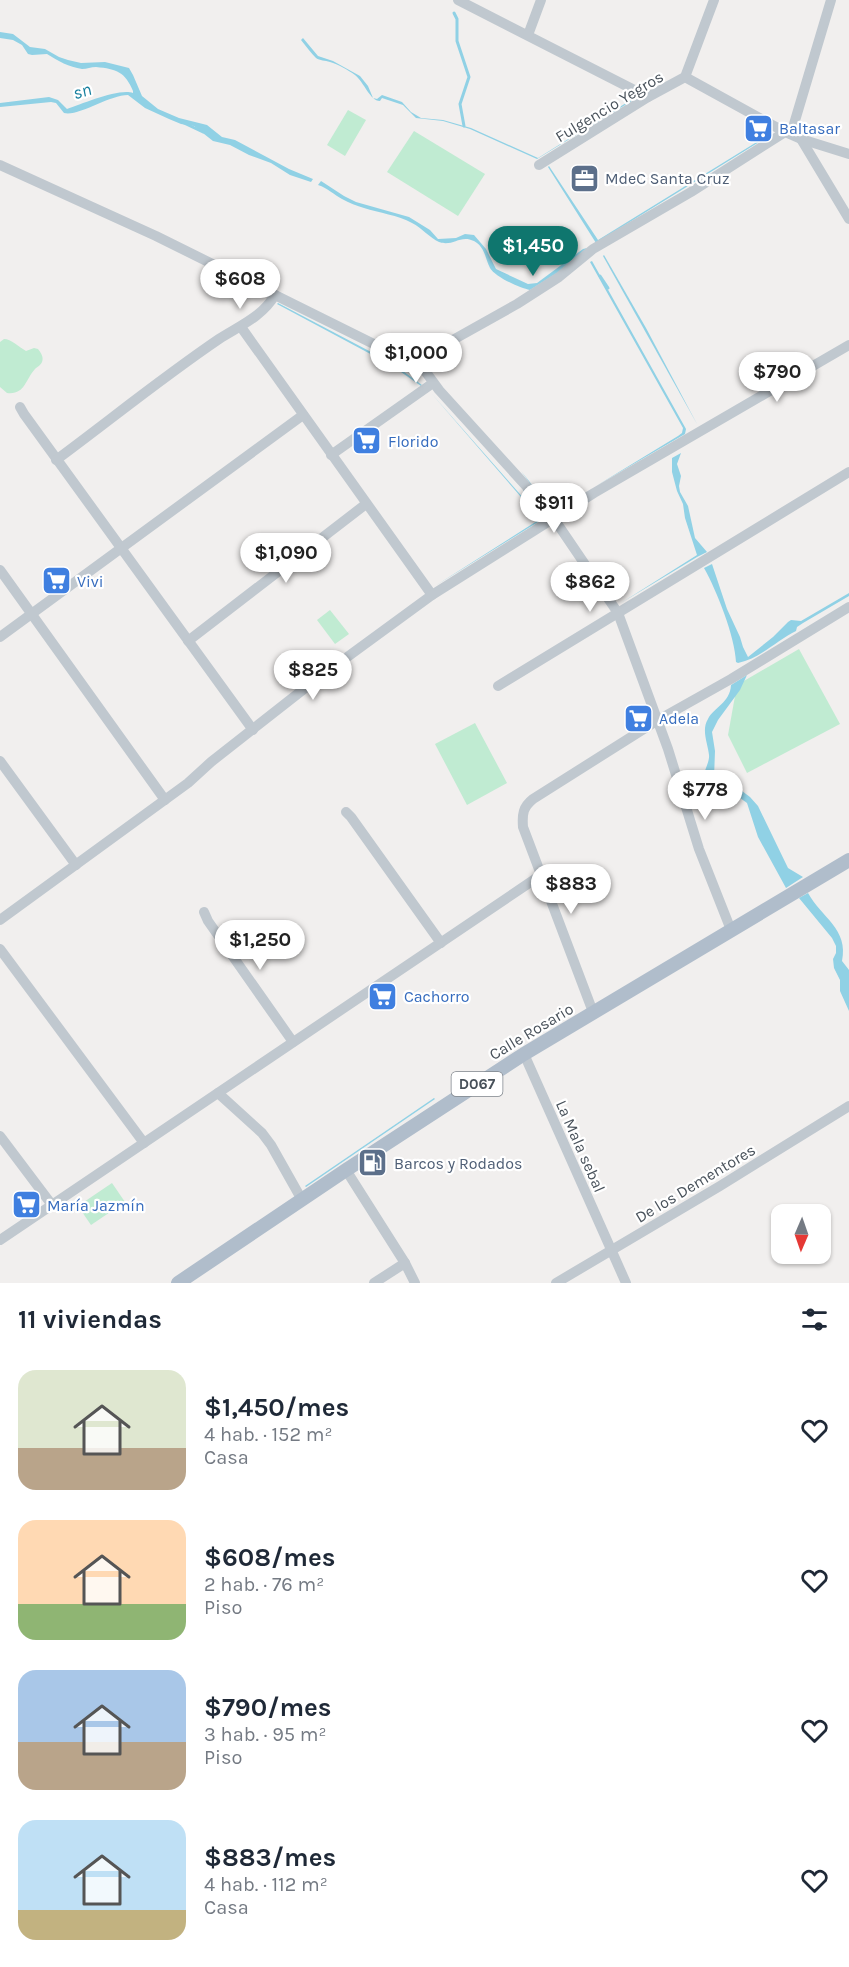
<!DOCTYPE html>
<html lang="es">
<head>
<meta charset="utf-8">
<style>
	:root { --surface:#fff; --page:#f6f6f7; --text:#1f2937; --muted:#747a83; --accent:#0f766e }
	body { margin:0; font-family:Karla,sans-serif; background:var(--page); color:var(--text); height:100vh; display:flex; flex-direction:column; font-size:22px; white-space:nowrap }
	* { box-sizing:border-box; margin:0 }
	p { font-size:20px; color:var(--muted) }
	.icon { flex:none; width:33px; height:33px; fill:none; stroke:currentColor; stroke-width:2; stroke-linecap:round; stroke-linejoin:round }
	.map { position:relative; height:1283px; overflow:hidden }
	.sheet { display:flex; flex-direction:column; background:var(--surface); flex:1 }
	.sheet>* { flex:none }
	.needle { width:39px; rotate:182deg }
	.buttons { position:absolute; left:771px; top:1204px; display:grid; gap:12px }
	.buttons a { display:grid; place-items:center; width:60px; height:60px; border-radius:12px; background:var(--surface); box-shadow:0 2px 4px #0004; font-size:30px }
	.price { position:absolute; translate:-50% -51px; padding:0 14px; border-radius:21px; background:#fff; color:#222; font-size:20px; line-height:39px; filter:drop-shadow(0 2px 3px #0008) }
	.price::after { content:''; position:absolute; left:50%; top:36px; width:18px; height:14px; margin-left:-9px; background:inherit; clip-path:polygon(0 0,100% 0,50% 100%) }
	.price.current { background:var(--accent); color:#fff }
	ul { padding:0; list-style:none }
	li { display:flex; align-items:center; gap:18px; height:150px; padding:0 18px }
	li span { display:grid; place-items:center; flex:none; width:168px; height:120px; border-radius:18px; color:#555 }
	li>.icon { margin-inline-start:auto }
	span .icon { width:72px; height:72px; fill:#fffc; stroke-width:1 }
	li b { font-size:26px }
	h2 { display:flex; justify-content:space-between; align-items:center; height:72px; padding:0 18px; font-size:26px }
	.map>svg:first-child { display:block }
	.green { fill:#c0ebd2 }
	.water { fill:#90d1e5 }
	.lines { fill:none; stroke-linecap:round; stroke-linejoin:round }
	.stream { stroke:#90d1e5; stroke-width:3 }
	.minor { stroke:#c0c8cf; stroke-width:10 }
	.major { stroke:#b0bdcb; stroke-width:14 }
	.labels { text-anchor:middle; stroke-width:4.5; stroke-linejoin:round; paint-order:stroke }
	.shield { fill:#fff; stroke:#7f858c; stroke-width:1.5 }
	.shield-label { font-size:15px; font-weight:bold; fill:#48515a }
	.street-label { font-size:16px; fill:#48515a; stroke:#fff }
	.shop-label { font-size:16px; fill:#366cbe; stroke:#fff; text-anchor:start }
	.service-label { font-size:16px; fill:#4e5e75; stroke:#fff; text-anchor:start }
	.water-label { font-size:18px; font-style:italic; fill:#177f9e; stroke:#fff }
</style>
</head>
<body>
<div class="map">
<svg width="849" height="1283" viewBox="0 0 849 1283">
	<rect width="100%" height="100%" fill="#f1efee"/>
	<!-- green -->
	<g class="green">
		<path d="M348,110L366,120L345,156L327,145Z"/>
		<path d="M414,131L485,174L458,216L387,172Z"/>
		<path d="M4,339C11,339 19,347 26,351L34,348L38,349C41,353 44,357 42,362C41,365 37,367 35,369C25,380 25,395 7,393L0,387V342Z"/>
		<path d="M330,610L349,634L335,644L317,620Z"/>
		<path d="M799,649L840,724L747,773L728,735L737,685Z"/>
		<path d="M475,723L507,783L467,805L435,744Z"/>
		<path d="M112,1183L125,1202L91,1225L78,1206Z"/>
	</g>
	<!-- water -->
	<g class="water">
		<path d="M0,32L13,34L30,47L45,49L59,57L68,60L81,63L105,62L129,68L133,75L142,96L158,109L179,118L207,125L222,137L235,140L289,169L313,179L311,182L290,175L271,163L249,155L230,145L213,141L194,126L181,124L169,119L145,108L128,95C109,95 78,117 64,113L56,103L51,102L0,107V103L49,97L58,100L67,109C82,104 119,88 133,93V91C125,72 117,69 96,67C91,67 87,69 82,69C69,67 58,61 47,54L32,55L28,54L22,45L13,40L0,38Z"/>
		<path d="M303,38L318,56L333,61L360,76L368,86L373,98L377,99L382,95L402,102L411,112L421,118L443,120L471,128L538,158L634,98L635,99L537,159L470,129L443,121L416,118L403,105L382,98L380,101C370,101 364,82 355,75C348,70 338,64 330,62C325,60 320,61 316,58C311,53 306,46 301,40Z"/>
		<path d="M768,135L769,136L596,243L548,167L549,166L598,240Z"/>
		<path d="M321,181L344,196L356,202L409,217L430,230L438,239L456,238L465,234L474,235L486,249L496,269L528,284L537,283L583,249L587,248L557,273L530,290C520,288 495,277 490,268C485,258 485,247 474,241C460,234 453,247 439,242C430,238 422,228 412,223C398,215 379,213 364,208C357,206 349,203 342,199C334,195 328,188 318,185Z"/>
		<path d="M604,255L646,328L697,424L603,256Z"/>
		<path d="M592,261L686,429L685,434L596,486L678,436L682,433L683,428L590,262Z"/>
		<path d="M278,303L392,363L422,385L421,386L391,365L277,304Z"/>
		<path d="M431,393L541,518L548,514L531,496L523,491L529,482L521,471L553,511L588,491L435,586L540,519Z"/>
		<path d="M681,453L677,464L681,476L679,486L680,492L688,506L695,538L707,552L697,557L621,603L697,555L685,518L683,504L677,491L672,472V458Z"/>
		<path d="M712,564L727,609L740,637L743,647L748,657L773,637L788,622L791,620L801,621L849,593V596L803,623L797,627L796,631C777,640 761,658 738,663L736,662C735,637 717,591 704,568Z"/>
		<path d="M747,675L740,690L718,720L712,732L715,751L714,778L721,784L742,791L750,797L758,806L788,868L803,877L786,888L758,837L747,803L736,795L726,792H715C712,790 707,786 705,783C700,775 710,764 709,755C708,744 701,730 708,719C714,707 730,703 731,685Z"/>
		<path d="M808,893C821,917 849,929 842,961L849,970V1011L840,991V980L834,968L833,959L836,953V946L832,938L799,898Z"/>
		<path d="M434,1098L435,1099L306,1187L305,1186Z"/>
	</g>
	<g class="lines">
		<!-- stream -->
		<g class="stream">
			<path d="M454,13L457,19V41L469,77L460,104L464,126"/>
			<path d="M184,123L203,132"/>
			<path d="M600,276L608,288"/>
		</g>
		<!-- minor -->
		<g class="minor">
			<path d="M458,0L648,97"/>
			<path d="M528,35L541,0"/>
			<path d="M685,77L785,132L801,139L849,154"/>
			<path d="M791,134L831,0"/>
			<path d="M801,139L849,219"/>
			<path d="M0,165L156,236L404,359L417,360L517,304L559,277L593,249L691,192L785,132"/>
			<path d="M539,165L648,97L685,77L714,0"/>
			<path d="M241,327L432,595"/>
			<path d="M417,360L439,390L548,510L618,613L668,749L699,849L731,930"/>
			<path d="M20,407L24,414L253,730"/>
			<path d="M331,455L433,383"/>
			<path d="M56,460C110,420 163,377 219,339C239,326 262,317 275,295"/>
			<path d="M0,570L165,800"/>
			<path d="M0,637L303,415"/>
			<path d="M188,641L366,504"/>
			<path d="M498,686L849,472"/>
			<path d="M0,761L76,865"/>
			<path d="M346,812L351,817L441,943"/>
			<path d="M204,912L208,921L293,1042"/>
			<path d="M0,920L188,783L211,762L309,685L432,595L594,493L849,345"/>
			<path d="M0,949L144,1143"/>
			<path d="M593,1012L523,827C522,814 523,807 533,799L658,720L731,679L849,607"/>
			<path d="M524,1054L626,1283"/>
			<path d="M218,1093L262,1133L271,1145L302,1200"/>
			<path d="M0,1136L52,1205"/>
			<path d="M346,1170L405,1263L415,1283"/>
			<path d="M0,1240L541,875"/>
			<path d="M374,1283L405,1263"/>
			<path d="M556,1283L720,1186L849,1106"/>
		</g>
		<!-- major -->
		<path class="major" d="M178,1283L346,1170L524,1054L849,860"/>
	</g>
	<!-- icons -->
	<defs>
		<symbol id="supermarket-square" viewBox="-11 -11 22 22"><rect x="-9" y="-9" width="18" height="18" rx="4" fill="#3f7fe0" stroke="#fff"/><path d="M-6-5.5h2.5l.6 2H6L4.5 2H-2.5L-4.4-4H-6ZM-1.5 3.2a1.3 1.3 0 1 0 .1 0ZM3 3.2a1.3 1.3 0 1 0 .1 0Z" fill="#fff"/></symbol>
		<symbol id="office-square" viewBox="-11 -11 22 22"><rect x="-9" y="-9" width="18" height="18" rx="4" fill="#5c6f8a" stroke="#fff"/><path d="M-6-3h4V-5.5h4V-3h4V5H-6ZM-1-4.5V-3h2v-1.5ZM-6 0V1H6V0Z" fill="#fff"/></symbol>
		<symbol id="fuel-square" viewBox="-11 -11 22 22"><rect x="-9" y="-9" width="18" height="18" rx="4" fill="#5c6f8a" stroke="#fff"/><path d="M-5.5-6h7V0h2V4h1.3V-2.5L3-4.5l.8-.8L6-3V5H2.5V1h-1V6h-7ZM-4.2-4.7v3.2H.2V-4.7Z" fill="#fff"/></symbol>
	</defs>
	<g fill-rule="evenodd">
		<use href="#supermarket-square" x="742" y="112" width="33" height="33"/>
		<use href="#office-square" x="568" y="162" width="33" height="33"/>
		<use href="#supermarket-square" x="350" y="424" width="33" height="33"/>
		<use href="#supermarket-square" x="40" y="564" width="33" height="33"/>
		<use href="#supermarket-square" x="622" y="702" width="33" height="33"/>
		<use href="#supermarket-square" x="366" y="980" width="33" height="33"/>
		<use href="#fuel-square" x="356" y="1146" width="33" height="33"/>
		<use href="#supermarket-square" x="10" y="1188" width="33" height="33"/>
	</g>
	<g class="labels">
		<!-- shield labels -->
		<rect class="shield" x="451.5" y="1072" width="51" height="24" rx="4.5"/>
		<g class="shield-label">
			<text x="477" y="1089">D067</text>
		</g>
		<!-- street labels -->
		<g class="street-label">
			<text transform="translate(609 106) rotate(-31)" y="6">Fulgencio Yegros</text>
			<text transform="translate(531 1031) rotate(-31)" y="6">Calle Rosario</text>
			<text transform="translate(581 1146) rotate(66)" y="6">La Mala sebal</text>
			<text transform="translate(695 1183) rotate(-31)" y="6">De los Dementores</text>
		</g>
		<!-- shop labels -->
		<g class="shop-label">
			<text x="779" y="134">Baltasar</text>
			<text x="388" y="447">Florido</text>
			<text x="77" y="587">Vivi</text>
			<text x="659" y="724">Adela</text>
			<text x="404" y="1002">Cachorro</text>
			<text x="47" y="1211">María Jazmín</text>
		</g>
		<!-- service labels -->
		<g class="service-label">
			<text x="605" y="184">MdeC Santa Cruz</text>
			<text x="394" y="1169">Barcos y Rodados</text>
		</g>
		<!-- water labels -->
		<g class="water-label">
			<text transform="translate(82 91) rotate(-17)" y="6">sn</text>
		</g>
	</g>
</svg>
<div class="buttons">
<a><svg class="needle" viewBox="-14 -14 28 28"><path d="M0-13l5 13h-10z" fill="#e53935"/><path d="M0 13l5-13h-10z" fill="#747a83"/></svg></a>
</div>
<b class="price current" style="left:533px;top:277px">$1,450</b>
<b class="price" style="left:240px;top:310px">$608</b>
<b class="price" style="left:416px;top:384px">$1,000</b>
<b class="price" style="left:777px;top:403px">$790</b>
<b class="price" style="left:554px;top:534px">$911</b>
<b class="price" style="left:286px;top:584px">$1,090</b>
<b class="price" style="left:590px;top:613px">$862</b>
<b class="price" style="left:313px;top:701px">$825</b>
<b class="price" style="left:705px;top:821px">$778</b>
<b class="price" style="left:571px;top:915px">$883</b>
<b class="price" style="left:260px;top:971px">$1,250</b>
</div>
<section class="sheet">
<h2>11 viviendas<svg class="icon" aria-label="filters" viewBox="0 0 24 24"><path d="M4 7h16M4 17h16"/><circle cx="9" cy="7" r="2"/><circle cx="15" cy="17" r="2"/></svg></h2>
<ul>
<li><span style="background:linear-gradient(#dfe7d0 65%,#b9a48a 0)"><svg class="icon" aria-label="home" viewBox="0 0 24 24"><path d="M3 11l9-7 9 7M6 9v11h12V9"/></svg></span><div><b>$1,450/mes</b><p>4 hab. · 152 m²</p><p>Casa</p></div><svg class="icon" aria-label="heart" viewBox="0 0 24 24"><path d="M12 20l-8-8c-3-5 5-10 8-4 3-6 11-1 8 4z"/></svg></li>
<li><span style="background:linear-gradient(#ffd9b3 70%,#8fb573 0)"><svg class="icon" aria-label="home" viewBox="0 0 24 24"><path d="M3 11l9-7 9 7M6 9v11h12V9"/></svg></span><div><b>$608/mes</b><p>2 hab. · 76 m²</p><p>Piso</p></div><svg class="icon" aria-label="heart" viewBox="0 0 24 24"><path d="M12 20l-8-8c-3-5 5-10 8-4 3-6 11-1 8 4z"/></svg></li>
<li><span style="background:linear-gradient(#a9c7e8 60%,#b9a48a 0)"><svg class="icon" aria-label="home" viewBox="0 0 24 24"><path d="M3 11l9-7 9 7M6 9v11h12V9"/></svg></span><div><b>$790/mes</b><p>3 hab. · 95 m²</p><p>Piso</p></div><svg class="icon" aria-label="heart" viewBox="0 0 24 24"><path d="M12 20l-8-8c-3-5 5-10 8-4 3-6 11-1 8 4z"/></svg></li>
<li><span style="background:linear-gradient(#bfe0f5 75%,#c2b280 0)"><svg class="icon" aria-label="home" viewBox="0 0 24 24"><path d="M3 11l9-7 9 7M6 9v11h12V9"/></svg></span><div><b>$883/mes</b><p>4 hab. · 112 m²</p><p>Casa</p></div><svg class="icon" aria-label="heart" viewBox="0 0 24 24"><path d="M12 20l-8-8c-3-5 5-10 8-4 3-6 11-1 8 4z"/></svg></li>
</ul>
</section>
</body>
</html>
